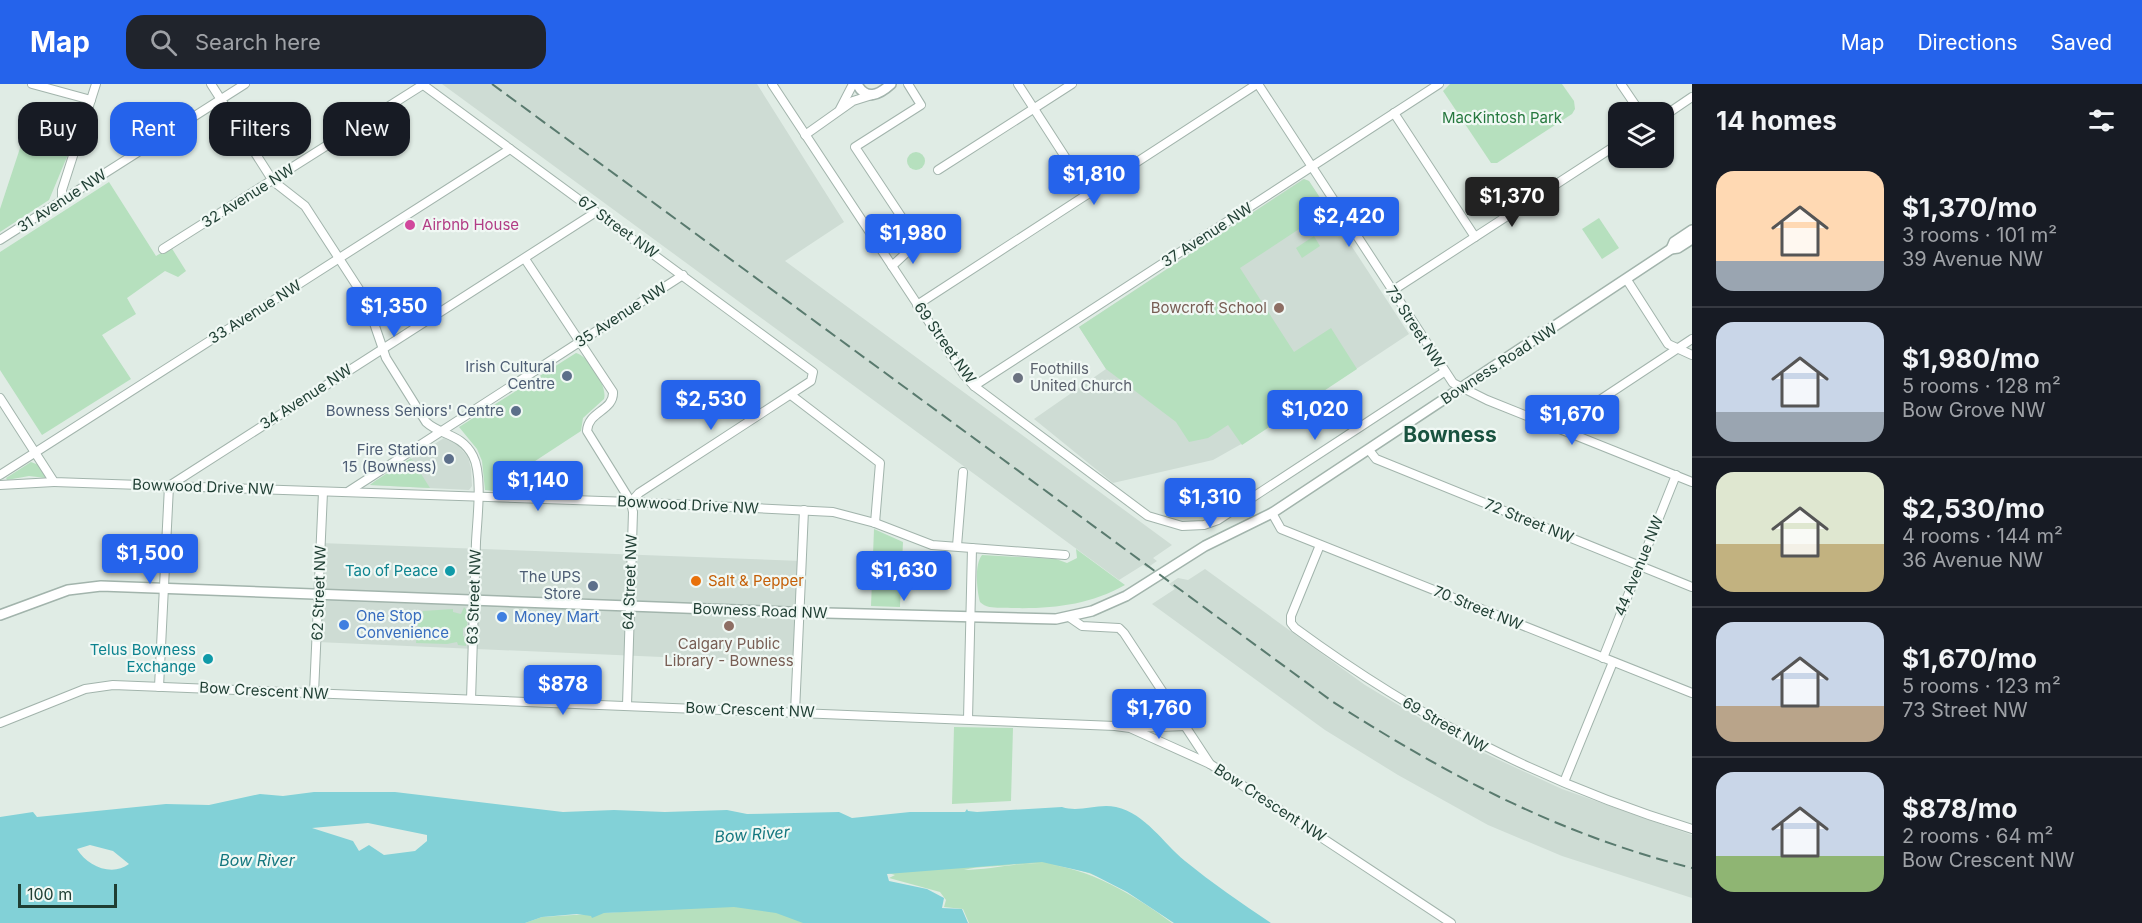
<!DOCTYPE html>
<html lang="en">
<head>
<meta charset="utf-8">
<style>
	:root { --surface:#171b24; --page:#20242c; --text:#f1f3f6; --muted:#9ea1a6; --line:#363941; --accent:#2563eb }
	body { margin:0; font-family:Inter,sans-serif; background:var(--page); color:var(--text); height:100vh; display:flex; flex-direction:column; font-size:22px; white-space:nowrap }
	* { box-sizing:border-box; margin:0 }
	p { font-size:20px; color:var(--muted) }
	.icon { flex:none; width:33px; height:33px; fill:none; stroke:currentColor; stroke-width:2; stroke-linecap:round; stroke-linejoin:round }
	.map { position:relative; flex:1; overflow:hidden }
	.side { display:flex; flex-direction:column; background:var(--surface); width:450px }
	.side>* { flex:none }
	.banner { position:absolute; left:18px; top:18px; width:570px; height:54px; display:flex; gap:12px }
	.fabs { position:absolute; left:1608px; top:18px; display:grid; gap:12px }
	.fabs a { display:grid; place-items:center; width:66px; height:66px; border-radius:12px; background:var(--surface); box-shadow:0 2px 4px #0004; font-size:30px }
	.scale { position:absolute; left:18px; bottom:15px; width:99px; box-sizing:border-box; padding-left:6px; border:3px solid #1f3e33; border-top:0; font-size:16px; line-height:21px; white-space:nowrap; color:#1f3e33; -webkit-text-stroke:4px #f0f8f4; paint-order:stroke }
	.price { position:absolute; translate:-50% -51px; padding:0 14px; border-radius:6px; background:var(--accent); color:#fff; font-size:20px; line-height:39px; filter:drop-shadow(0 2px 3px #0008) }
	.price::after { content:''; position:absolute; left:50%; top:36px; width:18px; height:14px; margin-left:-9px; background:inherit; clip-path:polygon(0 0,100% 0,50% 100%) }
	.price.on { background:#222; color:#fff }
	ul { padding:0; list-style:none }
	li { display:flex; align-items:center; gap:18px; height:150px; padding:0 24px }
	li+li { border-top:2px solid var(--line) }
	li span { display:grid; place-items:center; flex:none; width:168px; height:120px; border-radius:18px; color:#555 }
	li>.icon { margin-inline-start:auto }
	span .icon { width:72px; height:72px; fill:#fffc; stroke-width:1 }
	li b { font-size:26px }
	h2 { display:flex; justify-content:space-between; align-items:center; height:72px; padding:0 24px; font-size:26px }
	.pill { padding:0 21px; border-radius:18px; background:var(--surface); box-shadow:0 2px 4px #0004; font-size:21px; line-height:54px }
	.pill.on { background:var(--accent); color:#fff }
	header { display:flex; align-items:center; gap:36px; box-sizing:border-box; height:84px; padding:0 30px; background:var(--accent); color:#fff }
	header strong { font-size:28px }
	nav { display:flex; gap:33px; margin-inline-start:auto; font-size:21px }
	.search { width:420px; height:54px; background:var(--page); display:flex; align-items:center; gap:15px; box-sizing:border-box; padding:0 21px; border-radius:18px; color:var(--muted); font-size:22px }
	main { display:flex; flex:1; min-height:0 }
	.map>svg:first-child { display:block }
	.built { fill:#cedcd4 }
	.green { fill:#b6e0be }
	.water { fill:#82d1d7; fill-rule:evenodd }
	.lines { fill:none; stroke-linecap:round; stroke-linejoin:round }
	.minor-casing { stroke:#a2b4ac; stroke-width:10 }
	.tertiary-casing { stroke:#a2b4ac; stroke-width:12 }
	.minor { stroke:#fff; stroke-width:8 }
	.tertiary { stroke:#fff; stroke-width:9 }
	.rail { stroke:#597a6e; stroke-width:2; stroke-dasharray:12 6; stroke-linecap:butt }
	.hotel-dot { fill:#d1479c; stroke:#f0f8f4; stroke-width:2 }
	.education-dot { fill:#8d6e63; stroke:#f0f8f4; stroke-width:2 }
	.service-dot { fill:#5c6f8a; stroke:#f0f8f4; stroke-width:2 }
	.worship-dot { fill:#6b7280; stroke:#f0f8f4; stroke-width:2 }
	.culture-dot { fill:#0f9aa8; stroke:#f0f8f4; stroke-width:2 }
	.food-dot { fill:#e8710a; stroke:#f0f8f4; stroke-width:2 }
	.shop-dot { fill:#3f7fe0; stroke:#f0f8f4; stroke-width:2 }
	.labels { text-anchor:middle; stroke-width:4.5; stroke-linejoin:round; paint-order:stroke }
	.park-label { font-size:15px; fill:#25783e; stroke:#f0f8f4 }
	.street-label { font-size:15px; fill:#1f3e33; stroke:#f0f8f4 }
	.hotel-label { font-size:15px; fill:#b23c85; stroke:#f0f8f4; text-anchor:start }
	.education-label { font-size:15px; fill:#785e54; stroke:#f0f8f4; text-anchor:end }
	.service-label { font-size:15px; fill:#4e5e75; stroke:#f0f8f4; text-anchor:end }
	.worship-label { font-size:15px; fill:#5b616d; stroke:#f0f8f4; text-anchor:start }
	.culture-label { font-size:15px; fill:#0d838f; stroke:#f0f8f4; text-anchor:end }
	.food-label { font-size:15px; fill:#c56008; stroke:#f0f8f4; text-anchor:start }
	.shop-label { font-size:15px; fill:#366cbe; stroke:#f0f8f4; text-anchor:start }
	.water-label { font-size:16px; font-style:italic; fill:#14777f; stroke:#f0f8f4 }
	.district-label { font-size:21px; font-weight:bold; fill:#19523f; stroke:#f0f8f4 }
</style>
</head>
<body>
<header>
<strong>Map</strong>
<div class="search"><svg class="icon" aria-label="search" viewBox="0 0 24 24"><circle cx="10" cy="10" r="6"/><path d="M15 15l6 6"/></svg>Search here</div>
<nav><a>Map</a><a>Directions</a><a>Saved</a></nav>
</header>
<main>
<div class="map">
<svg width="1692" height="839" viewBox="0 0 1692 839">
	<rect width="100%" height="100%" fill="#e0ece5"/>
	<!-- built -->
	<g class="built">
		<path d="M442,0H757L844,138L785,177L1172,461L1153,474L1157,477L1147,484L1143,481L1119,496Z"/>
		<path d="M1303,95L1309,97L1409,250L1252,354L1213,376L1113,399L1034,335L1106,285L1079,243Z"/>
		<path d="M444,354L457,360L468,373L471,384L472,402L469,406L370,401Z"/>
		<path d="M320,459L802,477L798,579L317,558Z"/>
		<path d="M1205,485L1365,601L1458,657L1562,705L1692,751V814L1562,772L1488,741L1398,691L1325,646L1152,520L1175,505L1169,500L1178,494L1188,496Z"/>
	</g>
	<!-- green -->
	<g class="green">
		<path d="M1450,0H1562L1574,17L1575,25L1572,30L1497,79H1491L1443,7Z"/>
		<path d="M27,50L30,57L69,68L49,116L0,148V125L23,55Z"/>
		<circle cx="916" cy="77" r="9"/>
		<path d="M1304,95L1309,97L1328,126L1240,184L1294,268L1331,244L1357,285L1242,361L1228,341L1208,354L1189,358L1176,338L1106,285L1079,243Z"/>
		<path d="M109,98L156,172L171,163L186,187L178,193L165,187L127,214L136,230L102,251L131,295L42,351L0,286V168Z"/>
		<path d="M1599,134L1619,164L1602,175L1582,145Z"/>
		<path d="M1314,152L1320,162L1302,174L1296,164Z"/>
		<path d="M576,269C589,272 608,303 604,315L583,334L581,347L506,396L494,407L485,406L482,377L477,365L459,343Z"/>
		<path d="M411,374L430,404L370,401L375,397Z"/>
		<path d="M31,378L39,381L46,394L29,392L7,396L6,394Z"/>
		<path d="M874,445L903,458L900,523L871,522Z"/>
		<path d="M1076,465L1125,501C1089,521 1053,525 1011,524C1001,523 988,526 980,518C977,507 974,481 982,471L1056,475L1067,479L1077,474Z"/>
		<path d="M464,523L468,528L467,543L463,544V552L467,554L466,562L458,561L457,558L447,560L416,559L418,540L423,527L453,525V528L461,530Z"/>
		<path d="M954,643L1013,644L1011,717L952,720Z"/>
		<path d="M1086,755L1174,839C1120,799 1078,774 1009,781C994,783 978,782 964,786C990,786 1017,778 1043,780C1088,783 1136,812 1172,839H969L963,825L944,823L946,816L940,808L889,794L895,791L885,788Z"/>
		<path d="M703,806L850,839H525L542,833L635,827Z"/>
	</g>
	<!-- water -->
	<path class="water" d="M314,708H395L563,728L614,726L665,728L727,726L747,730L839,728L852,734L910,728H965L967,725L968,727L977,728L1062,723C1080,729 1097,719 1116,723C1146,730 1163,759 1185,777C1212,799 1241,819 1271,839H1174L1127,808L1090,789L1042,778L887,790L889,797L927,805L944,814L942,824L962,825L968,839H803L776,829L734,823L604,829L592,834L591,832L577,830L542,833L525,839H0V733L33,728L37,733L166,720L209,721L260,710L283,712ZM368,739L427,751V757L415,767L384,771L369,761L359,767L353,757L312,744ZM90,761L113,767L129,780C112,793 87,782 77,765Z"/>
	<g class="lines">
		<defs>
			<g id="minor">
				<path d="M32,0L91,16"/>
				<path d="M211,0L273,97L305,122L366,216L386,274L426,338C441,352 461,349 473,372C483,391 477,436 476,458C474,511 473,563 471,615"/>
				<path d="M422,0L813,288L811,297L639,409L631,418"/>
				<path d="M772,0L964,291L974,302L1148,432L1182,442L1204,441L1218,436L1444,288"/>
				<path d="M1018,0L1089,110"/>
				<path d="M1258,0L1453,299L1487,316L1692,398"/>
				<path d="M1621,0L1640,28"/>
				<path d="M840,25L853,0"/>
				<path d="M1394,29L1475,153"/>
				<path d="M1664,32L1692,13"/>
				<path d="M805,51L853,17L872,11"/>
				<path d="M938,86L1072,0"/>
				<path d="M62,117V106L96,0"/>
				<path d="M0,156L245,0"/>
				<path d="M163,165L424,0"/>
				<path d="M525,175L613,308C614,327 588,327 587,347L631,418L633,428L627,621"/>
				<path d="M892,182L918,158L855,63L921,21L908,0"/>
				<path d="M1627,196L1668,260L1692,271"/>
				<path d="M1392,207L1618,60"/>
				<path d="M917,221L1257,0"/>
				<path d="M974,302L1439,0"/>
				<path d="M791,311L880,379L875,439"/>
				<path d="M0,314L54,398L631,418L833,428L875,439L932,461L1065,471"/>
				<path d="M1559,343L1692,255"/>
				<path d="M1369,366L1376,375L1692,503"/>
				<path d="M0,391L510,65"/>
				<path d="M0,401L54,398"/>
				<path d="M349,407L683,191"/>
				<path d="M1272,429L1281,445L1692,609"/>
				<path d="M1320,461L1291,532V539L1295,544C1419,635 1545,700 1692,745"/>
				<path d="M957,462L963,388"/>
				<path d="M1069,533L1082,542L1119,544L1124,549L1210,680"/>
				<path d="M1603,574L1676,391"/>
				<path d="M159,603L169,402L596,128"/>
				<path d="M314,609L323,408"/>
				<path d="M795,628L804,426"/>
				<path d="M968,635L972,464"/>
				<path d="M0,639L85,605L113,601L1115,642L1130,644L1210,680L1451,839"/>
				<path d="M1132,644L1186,642"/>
				<path d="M1564,698L1613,578"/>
			</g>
			<g id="tertiary">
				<path d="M857,0C866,17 879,11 891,0"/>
				<path d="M1671,165L1674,158L1692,146"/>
				<path d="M0,531L68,506L101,502L788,528L1056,535L1092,527L1126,512L1205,462L1272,429L1671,165L1678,164L1692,155"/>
			</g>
		</defs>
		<!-- minor casing -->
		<use href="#minor" class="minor-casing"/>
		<!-- tertiary casing -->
		<use href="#tertiary" class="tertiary-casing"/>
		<!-- minor -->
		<use href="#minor" class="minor"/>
		<!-- tertiary -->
		<use href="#tertiary" class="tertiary"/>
		<!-- rail -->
		<path class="rail" d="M492,0L1333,618C1449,692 1558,750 1692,784"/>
	</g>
	<!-- markers -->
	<circle class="hotel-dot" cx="410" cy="141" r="6"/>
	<g class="education-dot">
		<circle cx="1279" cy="224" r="6"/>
		<circle cx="729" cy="542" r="6"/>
	</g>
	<g class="service-dot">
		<circle cx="567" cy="292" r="6"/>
		<circle cx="516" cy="327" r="6"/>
		<circle cx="449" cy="375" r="6"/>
		<circle cx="593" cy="502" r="6"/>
	</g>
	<circle class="worship-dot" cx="1018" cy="294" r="6"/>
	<g class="culture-dot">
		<circle cx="450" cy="487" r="6"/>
		<circle cx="208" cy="575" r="6"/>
	</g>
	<circle class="food-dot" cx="696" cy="497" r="6"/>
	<g class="shop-dot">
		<circle cx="502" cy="533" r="6"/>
		<circle cx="344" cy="541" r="6"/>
	</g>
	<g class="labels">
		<!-- park labels -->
		<g class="park-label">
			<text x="1502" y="39">MacKintosh Park</text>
		</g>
		<!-- street labels -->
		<g class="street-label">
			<text transform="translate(248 112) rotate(-32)" y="5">32 Avenue NW</text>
			<text transform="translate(62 117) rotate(-33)" y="5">31 Avenue NW</text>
			<text transform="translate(618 143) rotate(36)" y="5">67 Street NW</text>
			<text transform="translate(1207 151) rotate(-33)" y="5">37 Avenue NW</text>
			<text transform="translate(255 228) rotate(-32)" y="5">33 Avenue NW</text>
			<text transform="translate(621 231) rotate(-33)" y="5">35 Avenue NW</text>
			<text transform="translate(1415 243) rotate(57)" y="5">73 Street NW</text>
			<text transform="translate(945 259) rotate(55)" y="5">69 Street NW</text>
			<text transform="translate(1499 280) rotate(-33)" y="5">Bowness Road NW</text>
			<text transform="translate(306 313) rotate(-33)" y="5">34 Avenue NW</text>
			<text transform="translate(203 403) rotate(2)" y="5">Bowwood Drive NW</text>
			<text transform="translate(688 421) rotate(3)" y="5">Bowwood Drive NW</text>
			<text transform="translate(1529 437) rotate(22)" y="5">72 Street NW</text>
			<text transform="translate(1639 482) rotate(-68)" y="5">44 Avenue NW</text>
			<text transform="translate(630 498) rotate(-88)" y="5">64 Street NW</text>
			<text transform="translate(319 509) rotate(-88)" y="5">62 Street NW</text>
			<text transform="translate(474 513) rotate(-88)" y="5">63 Street NW</text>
			<text transform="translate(1478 524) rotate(22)" y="5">70 Street NW</text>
			<text transform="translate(760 527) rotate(2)" y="5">Bowness Road NW</text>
			<text transform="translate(264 607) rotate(3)" y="5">Bow Crescent NW</text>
			<text transform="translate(750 626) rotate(2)" y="5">Bow Crescent NW</text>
			<text transform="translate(1445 641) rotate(30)" y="5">69 Street NW</text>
			<text transform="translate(1270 719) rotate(33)" y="5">Bow Crescent NW</text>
		</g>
		<!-- hotel labels -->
		<g class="hotel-label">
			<text x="422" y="146">Airbnb House</text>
		</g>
		<!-- education labels -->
		<g class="education-label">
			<text x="1267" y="229">Bowcroft School</text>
			<text x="729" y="565" text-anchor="middle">Calgary Public<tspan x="729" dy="17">Library - Bowness</tspan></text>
		</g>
		<!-- service labels -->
		<g class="service-label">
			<text x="555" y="288">Irish Cultural<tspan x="555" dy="17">Centre</tspan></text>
			<text x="504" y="332">Bowness Seniors' Centre</text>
			<text x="437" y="371">Fire Station<tspan x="437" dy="17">15 (Bowness)</tspan></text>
			<text x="581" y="498">The UPS<tspan x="581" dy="17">Store</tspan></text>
		</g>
		<!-- worship labels -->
		<g class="worship-label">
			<text x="1030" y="290">Foothills<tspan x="1030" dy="17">United Church</tspan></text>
		</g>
		<!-- culture labels -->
		<g class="culture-label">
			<text x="438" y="492">Tao of Peace</text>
			<text x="196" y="571">Telus Bowness<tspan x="196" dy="17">Exchange</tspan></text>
		</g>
		<!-- food labels -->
		<g class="food-label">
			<text x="708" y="502">Salt &amp; Pepper</text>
		</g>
		<!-- shop labels -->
		<g class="shop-label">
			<text x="356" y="537">One Stop<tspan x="356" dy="17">Convenience</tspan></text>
			<text x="514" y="538">Money Mart</text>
		</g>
		<!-- water labels -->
		<g class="water-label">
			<text transform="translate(752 750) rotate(-4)" y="6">Bow River</text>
			<text x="257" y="782">Bow River</text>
		</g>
		<!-- district labels -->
		<g class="district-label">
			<text x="1450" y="358">Bowness</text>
		</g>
	</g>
</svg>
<div class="fabs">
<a><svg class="icon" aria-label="layers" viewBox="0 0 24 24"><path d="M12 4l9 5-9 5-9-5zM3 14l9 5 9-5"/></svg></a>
</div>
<div class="scale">100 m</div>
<b class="price" style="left:1094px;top:122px">$1,810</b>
<b class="price on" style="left:1512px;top:144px">$1,370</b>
<b class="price" style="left:1349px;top:164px">$2,420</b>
<b class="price" style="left:913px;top:181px">$1,980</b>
<b class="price" style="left:394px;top:254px">$1,350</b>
<b class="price" style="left:711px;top:347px">$2,530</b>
<b class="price" style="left:1315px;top:357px">$1,020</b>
<b class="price" style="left:1572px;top:362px">$1,670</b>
<b class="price" style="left:538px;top:428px">$1,140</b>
<b class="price" style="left:1210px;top:445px">$1,310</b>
<b class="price" style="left:150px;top:501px">$1,500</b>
<b class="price" style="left:904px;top:518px">$1,630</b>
<b class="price" style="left:563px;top:632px">$878</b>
<b class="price" style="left:1159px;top:656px">$1,760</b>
<div class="banner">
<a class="pill">Buy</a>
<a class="pill on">Rent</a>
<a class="pill">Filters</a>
<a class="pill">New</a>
</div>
</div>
<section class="side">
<h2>14 homes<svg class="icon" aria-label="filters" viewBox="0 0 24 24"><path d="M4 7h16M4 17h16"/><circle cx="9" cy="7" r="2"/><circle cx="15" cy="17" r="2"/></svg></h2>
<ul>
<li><span style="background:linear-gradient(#ffd9b3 75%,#9aa5b1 0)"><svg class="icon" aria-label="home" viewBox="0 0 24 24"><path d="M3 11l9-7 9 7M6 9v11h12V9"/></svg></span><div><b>$1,370/mo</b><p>3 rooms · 101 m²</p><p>39 Avenue NW</p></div></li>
<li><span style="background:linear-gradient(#c9d6e8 75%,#9aa5b1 0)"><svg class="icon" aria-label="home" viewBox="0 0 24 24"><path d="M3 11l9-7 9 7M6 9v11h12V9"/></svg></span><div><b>$1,980/mo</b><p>5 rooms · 128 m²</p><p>Bow Grove NW</p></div></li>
<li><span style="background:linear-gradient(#dfe7d0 60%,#c2b280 0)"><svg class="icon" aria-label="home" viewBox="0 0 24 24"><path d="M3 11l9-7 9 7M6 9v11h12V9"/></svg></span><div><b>$2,530/mo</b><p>4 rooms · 144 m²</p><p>36 Avenue NW</p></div></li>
<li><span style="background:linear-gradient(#c9d6e8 70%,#b9a48a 0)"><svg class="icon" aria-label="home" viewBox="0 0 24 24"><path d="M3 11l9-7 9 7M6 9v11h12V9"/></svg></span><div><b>$1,670/mo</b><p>5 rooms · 123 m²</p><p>73 Street NW</p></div></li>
<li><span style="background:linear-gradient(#c9d6e8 70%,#8fb573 0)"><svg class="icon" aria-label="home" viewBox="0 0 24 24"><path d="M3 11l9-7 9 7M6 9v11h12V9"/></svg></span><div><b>$878/mo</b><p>2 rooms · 64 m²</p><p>Bow Crescent NW</p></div></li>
</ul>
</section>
</main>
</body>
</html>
